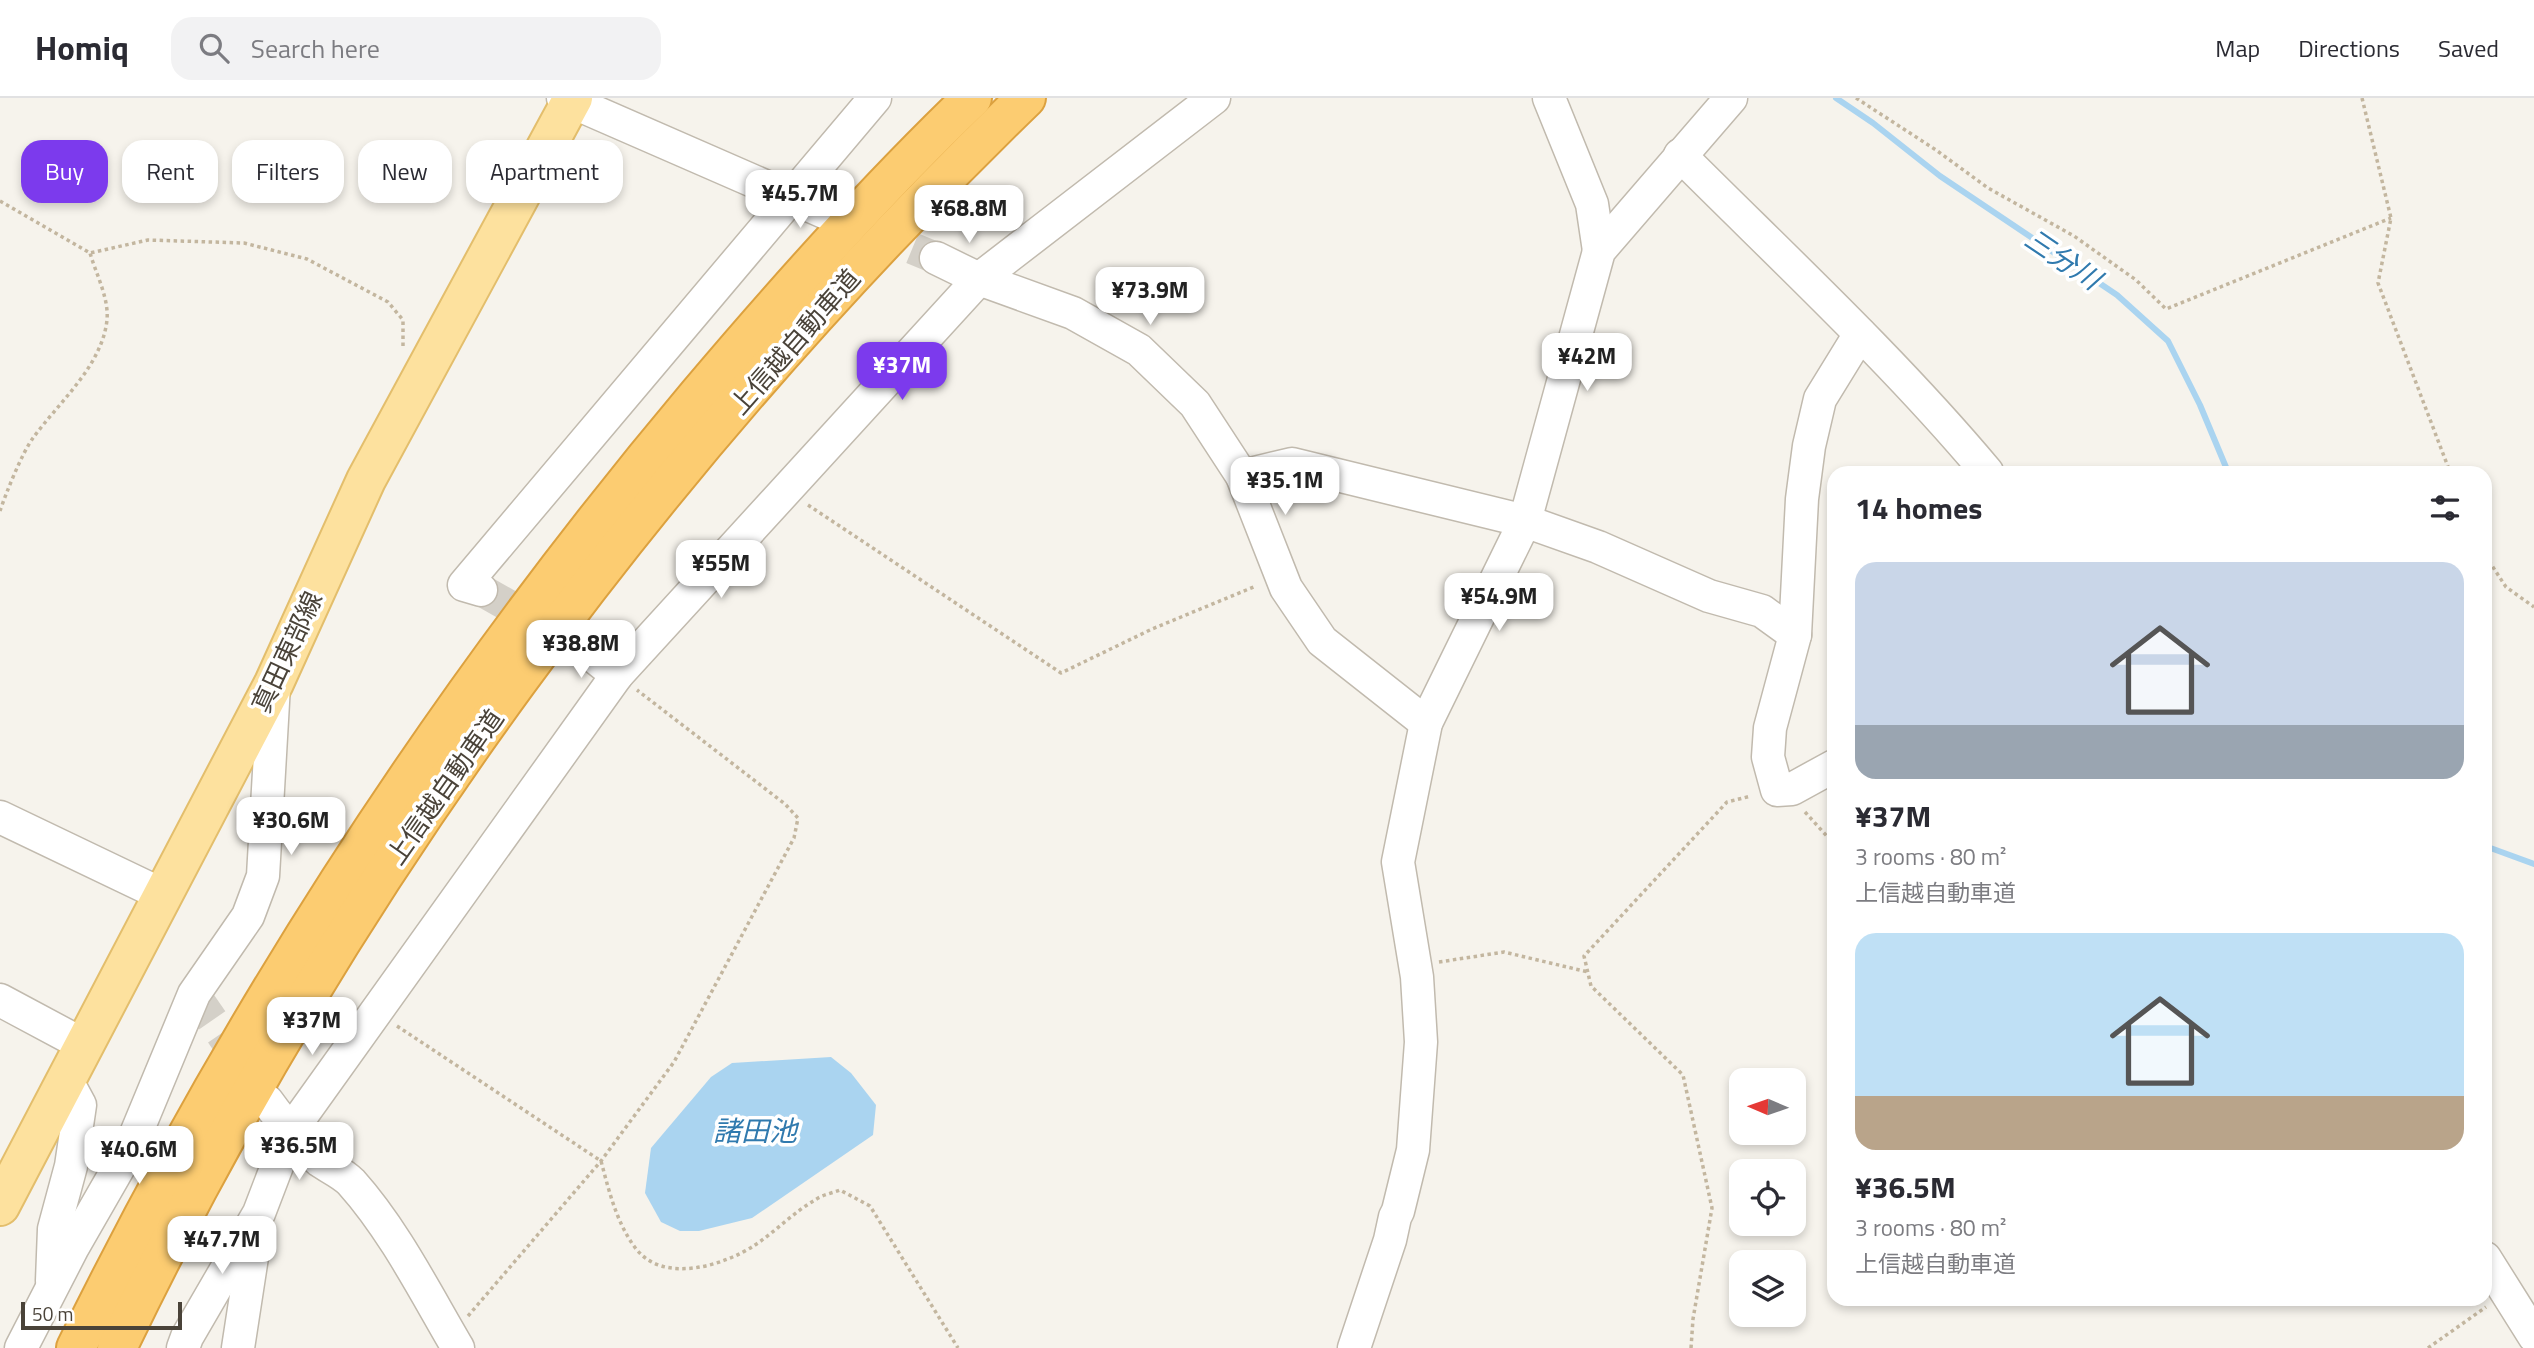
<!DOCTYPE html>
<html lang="en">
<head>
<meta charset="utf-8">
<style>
	:root { --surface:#fff; --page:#f2f2f3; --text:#2b2b33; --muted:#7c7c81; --line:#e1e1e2; --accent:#7c3aed }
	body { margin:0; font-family:"Titillium Web","Noto Sans JP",sans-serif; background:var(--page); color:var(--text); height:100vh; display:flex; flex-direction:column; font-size:26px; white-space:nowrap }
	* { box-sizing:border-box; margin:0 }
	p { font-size:23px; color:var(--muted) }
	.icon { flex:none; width:38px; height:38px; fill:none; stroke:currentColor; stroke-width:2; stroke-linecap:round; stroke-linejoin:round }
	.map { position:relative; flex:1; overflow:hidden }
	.drawer { position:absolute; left:1827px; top:368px; width:665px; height:840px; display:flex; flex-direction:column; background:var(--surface); border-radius:21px; box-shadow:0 4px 10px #0003 }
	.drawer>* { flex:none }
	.banner { position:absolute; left:21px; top:42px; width:665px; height:63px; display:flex; gap:14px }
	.needle { width:46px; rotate:272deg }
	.tools { position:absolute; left:1729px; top:970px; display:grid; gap:14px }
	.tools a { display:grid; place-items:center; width:77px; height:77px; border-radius:14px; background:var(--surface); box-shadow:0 4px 10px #0003; font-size:35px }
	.scale { position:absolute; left:21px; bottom:18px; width:161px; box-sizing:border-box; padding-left:7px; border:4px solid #4a4339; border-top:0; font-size:19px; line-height:24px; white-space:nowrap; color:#4a4339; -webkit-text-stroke:5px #fff; paint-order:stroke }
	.price { position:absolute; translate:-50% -60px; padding:0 16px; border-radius:14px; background:#fff; color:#222; font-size:23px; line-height:46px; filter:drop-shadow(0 2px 4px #0008) }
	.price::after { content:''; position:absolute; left:50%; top:42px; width:21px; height:16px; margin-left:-10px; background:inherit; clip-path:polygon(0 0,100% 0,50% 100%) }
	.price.selected { background:var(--accent); color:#fff }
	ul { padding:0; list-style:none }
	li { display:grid; align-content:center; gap:14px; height:371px; padding:0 28px }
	li span { display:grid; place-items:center; height:217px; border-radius:21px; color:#555 }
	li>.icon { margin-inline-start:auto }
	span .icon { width:126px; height:126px; fill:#fffc; stroke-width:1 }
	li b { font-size:30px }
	h2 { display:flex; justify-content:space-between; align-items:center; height:84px; padding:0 28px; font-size:30px }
	.chip { padding:0 24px; border-radius:21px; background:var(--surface); box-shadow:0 4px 10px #0003; font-size:24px; line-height:63px }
	.chip.selected { background:var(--accent); color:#fff }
	header { display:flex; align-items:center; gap:42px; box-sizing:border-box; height:98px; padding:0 35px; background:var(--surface); border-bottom:2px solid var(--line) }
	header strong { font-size:33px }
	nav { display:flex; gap:38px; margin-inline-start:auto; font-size:24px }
	.search { width:490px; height:63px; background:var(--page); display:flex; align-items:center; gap:18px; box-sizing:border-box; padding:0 24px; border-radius:21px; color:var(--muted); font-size:26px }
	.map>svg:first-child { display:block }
	.water { fill:#aad4f0 }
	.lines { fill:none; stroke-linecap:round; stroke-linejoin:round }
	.stream { stroke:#aad4f0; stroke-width:6 }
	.minor-tunnel { stroke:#d4d0c8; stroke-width:32; stroke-dasharray:32 16; stroke-linecap:butt }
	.minor-casing { stroke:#c1baae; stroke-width:35 }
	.major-casing { stroke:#e3be6c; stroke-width:42 }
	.highway-casing { stroke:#dca13f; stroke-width:42 }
	.path { stroke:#c3b69f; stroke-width:3.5; stroke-dasharray:3.5 3.5; stroke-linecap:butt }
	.minor { stroke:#fff; stroke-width:32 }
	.major { stroke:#fde19e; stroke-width:38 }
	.highway { stroke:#fccc71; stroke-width:38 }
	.labels { text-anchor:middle; stroke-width:7; stroke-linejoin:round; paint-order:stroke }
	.street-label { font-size:26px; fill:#4a4339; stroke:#fff }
	.water-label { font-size:28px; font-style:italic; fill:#307aae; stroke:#fff }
</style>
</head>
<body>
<header>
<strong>Homiq</strong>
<div class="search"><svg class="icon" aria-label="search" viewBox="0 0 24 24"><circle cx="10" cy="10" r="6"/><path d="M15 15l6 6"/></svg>Search here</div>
<nav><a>Map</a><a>Directions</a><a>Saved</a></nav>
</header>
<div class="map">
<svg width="2534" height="1250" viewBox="0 0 2534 1250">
	<rect width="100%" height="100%" fill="#f6f3ec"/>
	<!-- water -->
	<path class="water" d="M831,959L851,975L876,1007L873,1037L752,1120L699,1133H680L661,1124L645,1095L651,1050L711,979L732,965Z"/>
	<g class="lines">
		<!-- stream -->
		<g class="stream">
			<path d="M1836,0L1873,25L1940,78L2117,197L2168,243L2200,307L2228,374"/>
			<path d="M2485,748L2534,766"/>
		</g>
		<!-- minor-tunnel -->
		<g class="minor-tunnel">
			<path d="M868,132L936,160"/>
			<path d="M481,492L543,527"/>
			<path d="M194,896L247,973"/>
		</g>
		<defs>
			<g id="minor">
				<path d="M563,0L831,117"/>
				<path d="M1549,0L1592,106L1599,153"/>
				<path d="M1680,57C1784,161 1893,262 1987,374"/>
				<path d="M936,160L979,181L1073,215L1139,252L1195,306L1242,378L1286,490L1322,543L1426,625"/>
				<path d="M1242,378L1292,366L1525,423L1598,449L1709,498L1762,513L1795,537"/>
				<path d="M481,492L464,487L875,0"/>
				<path d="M578,546L617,577"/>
				<path d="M1834,668L1792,691L1777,692L1768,659L1770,630L1795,537L1802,401L1809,348L1820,301L1860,236"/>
				<path d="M0,719L163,797"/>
				<path d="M0,902L84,947"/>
				<path d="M267,1003C283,1025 299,1045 320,1063C330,1070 342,1075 351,1084C394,1132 425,1194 458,1250"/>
				<path d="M2485,1160L2534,1238"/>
				<path d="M52,1183L54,1131L71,1068L80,1007L66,981"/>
				<path d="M21,1250L73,1149L131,1048L194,896L248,818L263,778L274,587"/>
				<path d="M183,1250L187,1239L259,1115L290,1034L617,577L979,181L1214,0"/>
				<path d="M238,1250L256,1133"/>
				<path d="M1354,1250L1390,1142L1395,1119L1398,1113L1413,1052L1421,944L1417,879L1398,764L1426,625L1525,423L1599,153L1731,0"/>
			</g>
			<path id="major" d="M0,1108L274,585L366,382L573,0"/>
			<g id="highway">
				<path d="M76,1250C244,908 453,588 698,297C785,194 875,93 972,0"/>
				<path d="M117,1250C341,784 655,359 1026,0"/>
			</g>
		</defs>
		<!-- minor casing -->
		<use href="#minor" class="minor-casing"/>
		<!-- major casing -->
		<use href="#major" class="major-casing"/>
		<!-- highway casing -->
		<use href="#highway" class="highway-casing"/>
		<!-- path -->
		<g class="path">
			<path d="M1856,0L1936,52L1988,90L2074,138L2136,182L2166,211L2391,120"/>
			<path d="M2362,0L2391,120L2378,185L2450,374"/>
			<path d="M0,103L90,155L148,142L244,145L307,161L388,204L403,222V249"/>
			<path d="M808,407L1061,575L1152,531L1256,488"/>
			<path d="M0,413C6,395 22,355 33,340C59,304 102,268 107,222C109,200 96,176 90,155"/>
			<path d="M2485,457L2506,489L2534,509"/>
			<path d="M1805,714L1834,746"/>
			<path d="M1439,864L1504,854L1588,874"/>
			<path d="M397,928L601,1063C609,1093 617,1127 637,1152C665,1186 725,1167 755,1147C776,1133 794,1114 815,1102C822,1097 832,1095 840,1092L870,1108L958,1250"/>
			<path d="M468,1218L601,1063L674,964L794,740L798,720L785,706L637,592"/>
			<path d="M1691,1250L1693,1221L1712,1110L1683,977L1591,888L1584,858L1727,704L1751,698"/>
			<path d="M2428,1250L2486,1209"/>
		</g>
		<!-- minor -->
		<use href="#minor" class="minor"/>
		<!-- major -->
		<use href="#major" class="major"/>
		<!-- highway -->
		<use href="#highway" class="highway"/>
	</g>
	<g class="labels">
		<!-- street labels -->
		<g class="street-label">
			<text transform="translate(795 244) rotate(-49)" y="9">上信越自動車道</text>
			<text transform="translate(287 554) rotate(-65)" y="9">真田東部線</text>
			<text transform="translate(445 689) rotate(-55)" y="9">上信越自動車道</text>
		</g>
		<!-- water labels -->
		<g class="water-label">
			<text transform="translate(2063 161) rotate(34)" y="10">三分川</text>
			<text x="755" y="1043">諸田池</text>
		</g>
	</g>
</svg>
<div class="tools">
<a><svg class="needle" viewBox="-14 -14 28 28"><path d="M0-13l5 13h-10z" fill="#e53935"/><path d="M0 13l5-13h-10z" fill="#7c7c81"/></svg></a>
<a><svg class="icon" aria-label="locate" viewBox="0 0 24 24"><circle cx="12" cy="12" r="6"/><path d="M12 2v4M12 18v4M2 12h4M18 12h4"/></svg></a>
<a><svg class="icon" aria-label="layers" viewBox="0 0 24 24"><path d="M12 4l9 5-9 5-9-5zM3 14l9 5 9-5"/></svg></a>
</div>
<div class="scale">50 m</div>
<b class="price" style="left:800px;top:132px">¥45.7M</b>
<b class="price" style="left:969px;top:147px">¥68.8M</b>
<b class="price" style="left:1150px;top:229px">¥73.9M</b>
<b class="price" style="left:1587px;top:295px">¥42M</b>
<b class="price selected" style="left:902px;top:304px">¥37M</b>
<b class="price" style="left:1285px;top:419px">¥35.1M</b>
<b class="price" style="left:721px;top:502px">¥55M</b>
<b class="price" style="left:1499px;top:535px">¥54.9M</b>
<b class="price" style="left:581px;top:582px">¥38.8M</b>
<b class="price" style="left:291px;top:759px">¥30.6M</b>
<b class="price" style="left:312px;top:959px">¥37M</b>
<b class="price" style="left:299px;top:1084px">¥36.5M</b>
<b class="price" style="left:139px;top:1088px">¥40.6M</b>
<b class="price" style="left:222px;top:1178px">¥47.7M</b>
<div class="banner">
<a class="chip selected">Buy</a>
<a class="chip">Rent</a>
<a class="chip">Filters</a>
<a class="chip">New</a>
<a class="chip">Apartment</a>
</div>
<section class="drawer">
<h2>14 homes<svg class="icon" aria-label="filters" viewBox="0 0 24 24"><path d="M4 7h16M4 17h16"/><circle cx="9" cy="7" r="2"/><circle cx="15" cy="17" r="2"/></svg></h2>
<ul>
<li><span style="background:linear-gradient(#c9d6e8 75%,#9aa5b1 0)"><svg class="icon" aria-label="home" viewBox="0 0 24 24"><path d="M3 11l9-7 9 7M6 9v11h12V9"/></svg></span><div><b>¥37M</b><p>3 rooms · 80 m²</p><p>上信越自動車道</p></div></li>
<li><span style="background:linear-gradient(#bfe0f5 75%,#b9a48a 0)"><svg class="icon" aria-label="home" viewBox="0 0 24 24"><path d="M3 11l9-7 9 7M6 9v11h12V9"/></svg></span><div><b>¥36.5M</b><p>3 rooms · 80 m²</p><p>上信越自動車道</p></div></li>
</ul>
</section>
</div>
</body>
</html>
